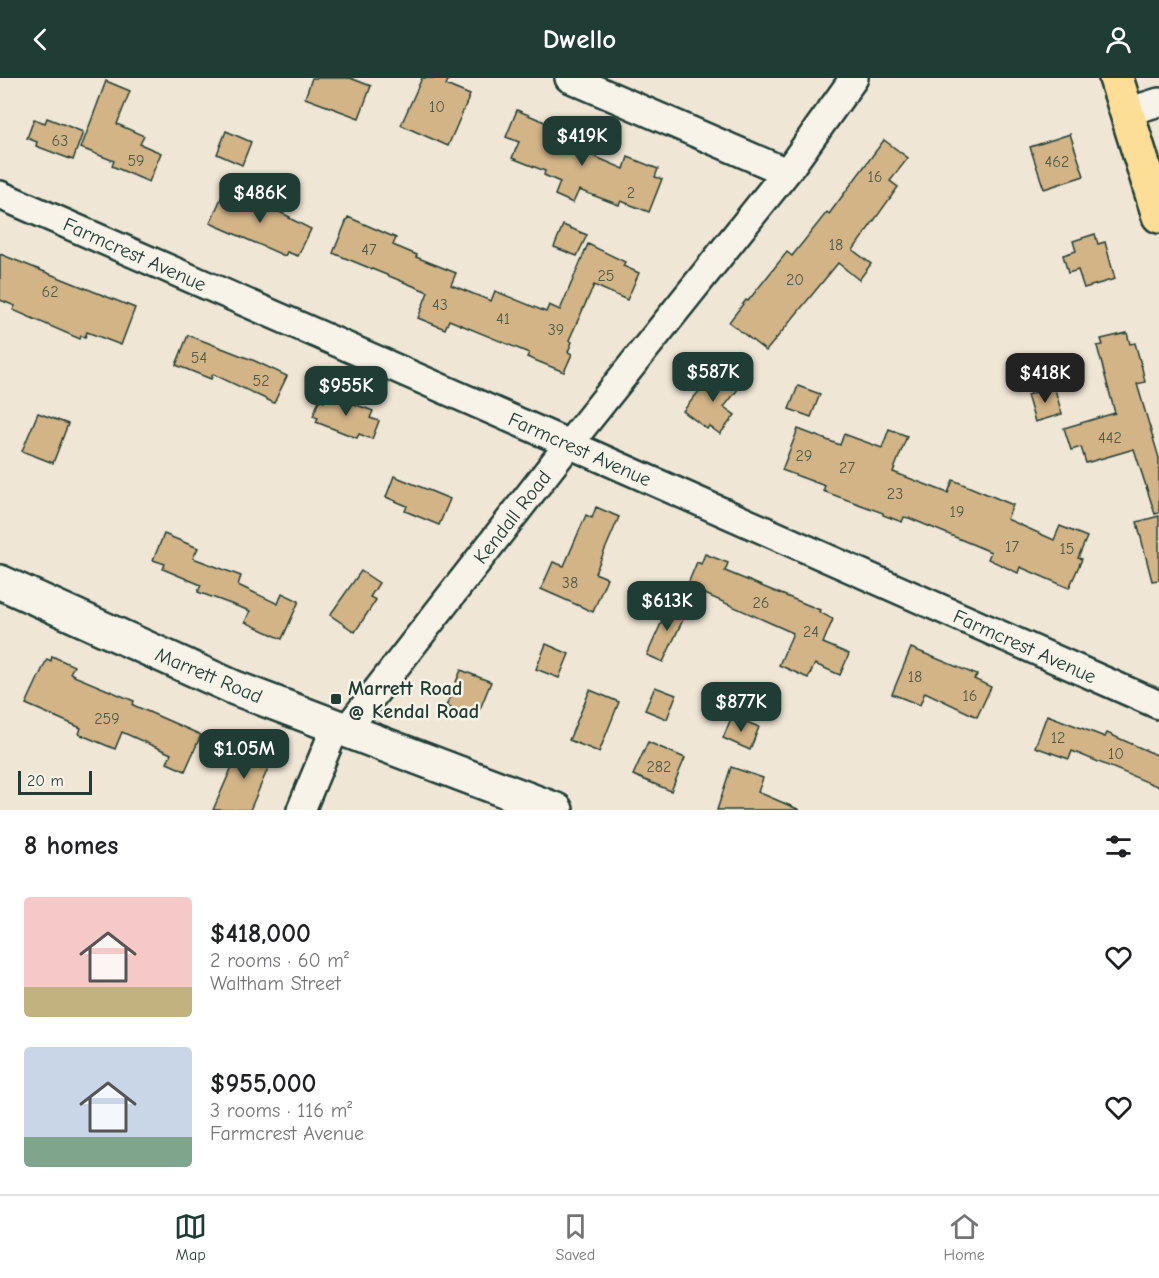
<!DOCTYPE html>
<html lang="en">
<head>
<meta charset="utf-8">
<style>
	:root { --surface:#fff; --page:#f2f2f2; --text:#202124; --muted:#757577; --line:#e0e0e0; --accent:#1f3d34 }
	body { margin:0; font-family:"Comic Neue",sans-serif; background:var(--page); color:var(--text); height:100vh; display:flex; flex-direction:column; font-size:22px; white-space:nowrap }
	* { box-sizing:border-box; margin:0 }
	p { font-size:20px; color:var(--muted) }
	.icon { flex:none; width:33px; height:33px; fill:none; stroke:currentColor; stroke-width:2; stroke-linecap:round; stroke-linejoin:round }
	.map { position:relative; height:732px; overflow:hidden }
	.side { display:flex; flex-direction:column; background:var(--surface); flex:1 }
	.side>* { flex:none }
	.scale { position:absolute; left:18px; bottom:15px; width:74px; box-sizing:border-box; padding-left:6px; border:3px solid #1f3d34; border-top:0; font-size:16px; line-height:21px; white-space:nowrap; color:#1f3d34; -webkit-text-stroke:4px #f7f3e8; paint-order:stroke }
	.price { position:absolute; translate:-50% -51px; padding:0 14px; border-radius:12px; background:var(--accent); color:#fff; font-size:20px; line-height:39px; filter:drop-shadow(0 2px 3px #0008) }
	.price::after { content:''; position:absolute; left:50%; top:36px; width:18px; height:14px; margin-left:-9px; background:inherit; clip-path:polygon(0 0,100% 0,50% 100%) }
	.price.on { background:#222; color:#fff }
	ul { padding:0; list-style:none }
	li { display:flex; align-items:center; gap:18px; height:150px; padding:0 24px }
	li span { display:grid; place-items:center; flex:none; width:168px; height:120px; border-radius:6px; color:#555 }
	li>.icon { margin-inline-start:auto }
	span .icon { width:72px; height:72px; fill:#fffc; stroke-width:1 }
	li b { font-size:26px }
	h2 { display:flex; justify-content:space-between; align-items:center; height:72px; padding:0 24px; font-size:26px }
	header { display:flex; justify-content:space-between; align-items:center; height:78px; padding:0 24px; background:var(--accent); color:#fff; font-size:27px; font-weight:700 }
	.menu { display:flex; justify-content:space-around; align-items:center; height:84px; border-top:2px solid var(--line); background:var(--surface); font-size:16px; color:var(--muted) }
	.menu a { display:grid; justify-items:center; gap:3px }
	.menu .on { color:var(--accent) }
	.map>svg:first-child { display:block }
	.building { fill:#d3b487; stroke:#1f3d34; stroke-width:1.5 }
	.lines { fill:none; stroke-linecap:round; stroke-linejoin:round }
	.minor-casing { stroke:#1f3d34; stroke-width:32 }
	.secondary-casing { stroke:#1f3d34; stroke-width:38 }
	.primary-casing { stroke:#1f3d34; stroke-width:38 }
	.minor { stroke:#f7f3e8; stroke-width:27 }
	.secondary { stroke:#f7f3e8; stroke-width:33 }
	.primary { stroke:#fdde96; stroke-width:33 }
	.poi-dot { fill:#1f3d34; stroke:#f7f3e8; stroke-width:2 }
	.labels { text-anchor:middle; stroke-width:5; stroke-linejoin:round; paint-order:stroke }
	.number-label { font-size:16px; fill:#4c5b49 }
	.street-label { font-size:20px; fill:#1f3d34; stroke:#f7f3e8 }
	.poi-label { font-size:20px; font-weight:bold; fill:#1f3d34; stroke:#f7f3e8; text-anchor:start }
</style>
</head>
<body>
<header><svg class="icon" aria-label="back" viewBox="0 0 24 24"><path d="M15 5l-7 7 7 7"/></svg>Dwello<svg class="icon" aria-label="person" viewBox="0 0 24 24"><circle cx="12" cy="8" r="4"/><path d="M4 21q1-7 8-7t8 7"/></svg></header>
<div class="map">
<svg width="1159" height="732" viewBox="0 0 1159 732">
	<rect width="100%" height="100%" fill="#f0e6d5"/>
	<filter id="ink" filterUnits="userSpaceOnUse"><feTurbulence type="fractalNoise" baseFrequency=".0167" numOctaves="2"/><feDisplacementMap in="SourceGraphic" scale="12" xChannelSelector="R" yChannelSelector="G"/><feConvolveMatrix kernelMatrix="1 2 1 2 8 2 1 2 1" color-interpolation-filters="sRGB"/></filter>
	<g filter="url(#ink)">
		<!-- building -->
		<g class="building">
			<path d="M312,0H350L371,8L359,40L305,20Z"/>
			<path d="M422,0H449L446,7L470,17L448,68L401,47Z"/>
			<path d="M106,3L130,13L117,46L144,58L140,66L161,75L149,104L112,88L114,83L81,70Z"/>
			<path d="M517,32L549,46L544,57L624,91L628,79L658,91L655,99L662,101L649,134L621,123L619,127L579,112L573,125L555,117L560,104L544,97L545,93L512,80L519,64L506,59Z"/>
			<path d="M47,40L83,54L73,82L36,68L37,64L27,60L34,41L45,45Z"/>
			<path d="M226,53L251,64L242,87L217,76Z"/>
			<path d="M1070,56L1084,98L1044,111L1030,69Z"/>
			<path d="M884,62L908,80L890,103L898,109L853,172L871,186L859,202L838,185L766,273L729,244L746,222L748,223L787,174L792,178L827,134L829,136Z"/>
			<path d="M226,109L290,139L289,140L311,151L298,178L287,174L285,178L210,145Z"/>
			<path d="M348,139L396,160L393,167L417,177L416,179L456,195L451,207L491,223L495,213L546,234L549,227L560,232L588,166L625,184L623,188L639,195L627,222L594,207L569,262L572,264L568,274L572,276L564,294L527,279L529,275L449,242L445,251L418,240L428,214L333,175Z"/>
			<path d="M563,147L587,157L577,178L554,169Z"/>
			<path d="M1095,156L1098,166L1105,164L1115,201L1084,210L1078,192L1068,195L1063,177L1076,173L1073,163Z"/>
			<path d="M0,176L135,230L121,267L87,254L85,259L81,258L80,261L13,232L15,228L0,222Z"/>
			<path d="M1127,255L1130,266L1135,265L1142,290L1145,304L1137,306L1159,380V435L1155,436L1134,371L1086,385L1081,369L1071,372L1064,350L1115,335L1097,268L1103,267L1101,261Z"/>
			<path d="M188,257L255,283L287,298L274,325L213,296L211,301L176,287Z"/>
			<path d="M716,292L739,310L724,329L735,337L720,356L709,348L707,351L683,333Z"/>
			<path d="M798,308L820,316L811,339L789,331Z"/>
			<path d="M1054,308L1062,336L1035,344L1027,317Z"/>
			<path d="M327,316L373,333L370,340L379,343L372,361L359,356L357,360L316,344L318,340L313,338L319,322L324,324Z"/>
			<path d="M38,335L68,346L53,385L22,373Z"/>
			<path d="M798,351L840,367L844,356L882,370L889,351L907,358L893,394L948,415L953,402L1013,427L1007,441L1054,462L1060,448L1087,459L1078,480L1082,481L1069,510L1020,489L1018,495L988,481L991,474L909,440L904,439L902,444L883,437V435L823,413L825,408L782,392Z"/>
			<path d="M394,398L450,421L439,447L405,433L407,428L386,419Z"/>
			<path d="M596,429L619,439L595,495L607,500L593,534L541,511L553,484L564,488L586,437L592,440Z"/>
			<path d="M1159,438V502L1152,503L1137,444Z"/>
			<path d="M164,456L198,470L193,480L241,498L238,507L278,526L282,515L299,523L282,561L245,544L250,533L198,514L201,507L163,491L165,486L153,482Z"/>
			<path d="M705,476L728,485L725,493L820,532L819,534L833,541L823,565L849,576L840,597L815,586L808,600L779,587L793,555L687,508L697,484L701,486Z"/>
			<path d="M361,493L379,505L370,519L376,522L355,554L330,537Z"/>
			<path d="M670,525L687,533L663,584L647,577Z"/>
			<path d="M546,566L569,576L559,600L536,591Z"/>
			<path d="M911,570L977,597L974,601L991,609L977,639L925,614L920,627L892,616Z"/>
			<path d="M52,578L74,588L70,595L74,597V598L134,623L133,627L201,657L185,693L167,685L171,676L122,654L115,671L79,656L81,650L26,626L47,581L51,583Z"/>
			<path d="M461,592L491,604L480,631L470,638L446,628Z"/>
			<path d="M655,609L676,617L667,641L645,632Z"/>
			<path d="M590,612L619,624L599,674L569,662Z"/>
			<path d="M1047,637L1105,659L1107,655L1159,678V709L1072,673L1069,681L1035,669Z"/>
			<path d="M732,638L759,649L750,672L723,660Z"/>
			<path d="M648,664L685,680L671,713L633,697Z"/>
			<path d="M242,666L273,679L250,732H213Z"/>
			<path d="M731,689L763,700L758,714L800,732H717Z"/>
		</g>
		<g class="lines">
			<defs>
				<g id="minor">
					<path d="M569,0L786,94"/>
					<path d="M1127,34L1159,24"/>
					<path d="M0,117L569,366L1159,627"/>
					<path d="M346,652L569,366L792,87L854,0"/>
					<path d="M301,732L336,648"/>
				</g>
				<path id="secondary" d="M0,504L235,610L556,732"/>
				<path id="primary" d="M1116,0L1159,138"/>
			</defs>
			<!-- minor casing -->
			<use href="#minor" class="minor-casing"/>
			<!-- secondary casing -->
			<use href="#secondary" class="secondary-casing"/>
			<!-- primary casing -->
			<use href="#primary" class="primary-casing"/>
			<!-- minor -->
			<use href="#minor" class="minor"/>
			<!-- secondary -->
			<use href="#secondary" class="secondary"/>
			<!-- primary -->
			<use href="#primary" class="primary"/>
		</g>
	</g>
	<!-- markers -->
	<rect class="poi-dot" x="330" y="615" width="12" height="12" rx="3"/>
	<g class="labels">
		<!-- number labels -->
		<g class="number-label">
			<text x="437" y="34">10</text>
			<text x="60" y="68">63</text>
			<text x="136" y="88">59</text>
			<text x="1057" y="89">462</text>
			<text x="875" y="104">16</text>
			<text x="631" y="120">2</text>
			<text x="836" y="172">18</text>
			<text x="369" y="177">47</text>
			<text x="606" y="203">25</text>
			<text x="795" y="207">20</text>
			<text x="50" y="219">62</text>
			<text x="440" y="232">43</text>
			<text x="503" y="246">41</text>
			<text x="556" y="257">39</text>
			<text x="199" y="285">54</text>
			<text x="261" y="308">52</text>
			<text x="1110" y="365">442</text>
			<text x="804" y="383">29</text>
			<text x="847" y="395">27</text>
			<text x="895" y="421">23</text>
			<text x="957" y="439">19</text>
			<text x="1012" y="474">17</text>
			<text x="1067" y="476">15</text>
			<text x="570" y="510">38</text>
			<text x="761" y="530">26</text>
			<text x="811" y="559">24</text>
			<text x="915" y="604">18</text>
			<text x="970" y="623">16</text>
			<text x="107" y="646">259</text>
			<text x="1058" y="665">12</text>
			<text x="1116" y="681">10</text>
			<text x="659" y="694">282</text>
		</g>
		<!-- street labels -->
		<g class="street-label">
			<text transform="translate(135 176) rotate(24)" y="7">Farmcrest Avenue</text>
			<text transform="translate(580 371) rotate(24)" y="7">Farmcrest Avenue</text>
			<text transform="translate(512 439) rotate(-52)" y="7">Kendall Road</text>
			<text transform="translate(1025 568) rotate(24)" y="7">Farmcrest Avenue</text>
			<text transform="translate(209 597) rotate(23)" y="7">Marrett Road</text>
		</g>
		<!-- poi labels -->
		<g class="poi-label">
			<text x="348" y="617">Marrett Road<tspan x="348" dy="23">@ Kendal Road</tspan></text>
		</g>
	</g>
</svg>
<div class="scale">20 m</div>
<b class="price" style="left:582px;top:89px">$419K</b>
<b class="price" style="left:260px;top:146px">$486K</b>
<b class="price" style="left:713px;top:325px">$587K</b>
<b class="price on" style="left:1045px;top:326px">$418K</b>
<b class="price" style="left:346px;top:339px">$955K</b>
<b class="price" style="left:667px;top:554px">$613K</b>
<b class="price" style="left:741px;top:655px">$877K</b>
<b class="price" style="left:244px;top:702px">$1.05M</b>
</div>
<section class="side">
<h2>8 homes<svg class="icon" aria-label="filters" viewBox="0 0 24 24"><path d="M4 7h16M4 17h16"/><circle cx="9" cy="7" r="2"/><circle cx="15" cy="17" r="2"/></svg></h2>
<ul>
<li><span style="background:linear-gradient(#f6c9c9 75%,#c2b280 0)"><svg class="icon" aria-label="home" viewBox="0 0 24 24"><path d="M3 11l9-7 9 7M6 9v11h12V9"/></svg></span><div><b>$418,000</b><p>2 rooms · 60 m²</p><p>Waltham Street</p></div><svg class="icon" aria-label="heart" viewBox="0 0 24 24"><path d="M12 20l-8-8c-3-5 5-10 8-4 3-6 11-1 8 4z"/></svg></li>
<li><span style="background:linear-gradient(#c9d6e8 75%,#7fa58c 0)"><svg class="icon" aria-label="home" viewBox="0 0 24 24"><path d="M3 11l9-7 9 7M6 9v11h12V9"/></svg></span><div><b>$955,000</b><p>3 rooms · 116 m²</p><p>Farmcrest Avenue</p></div><svg class="icon" aria-label="heart" viewBox="0 0 24 24"><path d="M12 20l-8-8c-3-5 5-10 8-4 3-6 11-1 8 4z"/></svg></li>
</ul>
</section>
<nav class="menu">
<a class="on"><svg class="icon" aria-label="map" viewBox="0 0 24 24"><path d="M3 6l6-2 6 2 6-2v14l-6 2-6-2-6 2zM9 4v14M15 6v14"/></svg>Map</a>
<a><svg class="icon" aria-label="saved" viewBox="0 0 24 24"><path d="M7 4h10v16l-5-4-5 4z"/></svg>Saved</a>
<a><svg class="icon" aria-label="home" viewBox="0 0 24 24"><path d="M3 11l9-7 9 7M6 9v11h12V9"/></svg>Home</a>
</nav>
</body>
</html>
